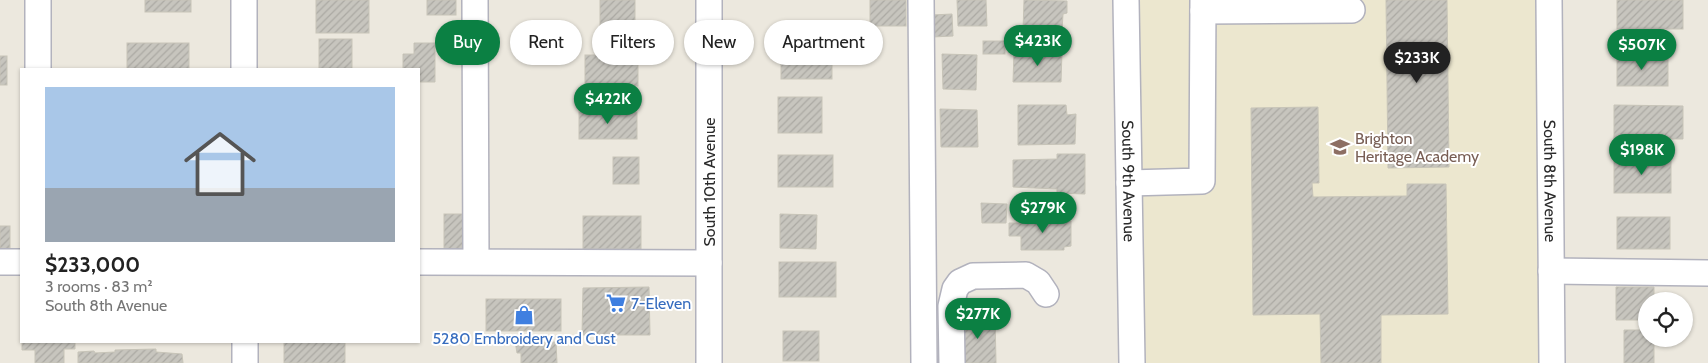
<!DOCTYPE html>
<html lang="en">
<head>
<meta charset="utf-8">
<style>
	:root { --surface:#fff; --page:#f2f2f2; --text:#222; --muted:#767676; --accent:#0b8043 }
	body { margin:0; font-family:Cabin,sans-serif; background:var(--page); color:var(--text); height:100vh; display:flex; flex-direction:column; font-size:19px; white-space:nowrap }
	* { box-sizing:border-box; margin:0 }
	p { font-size:16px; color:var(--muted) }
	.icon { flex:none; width:28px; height:28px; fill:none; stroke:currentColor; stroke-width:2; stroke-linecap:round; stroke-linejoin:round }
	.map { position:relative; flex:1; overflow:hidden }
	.details { position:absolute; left:20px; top:68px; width:400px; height:275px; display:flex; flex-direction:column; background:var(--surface); border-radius:0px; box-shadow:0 1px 4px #0004 }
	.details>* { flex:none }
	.banner { position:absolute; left:435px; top:20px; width:475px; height:45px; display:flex; gap:10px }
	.buttons { position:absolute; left:1638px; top:292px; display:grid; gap:10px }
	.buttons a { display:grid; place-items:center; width:55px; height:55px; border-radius:50%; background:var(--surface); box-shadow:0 1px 4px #0004; font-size:25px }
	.price { position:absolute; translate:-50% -42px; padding:0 11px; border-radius:18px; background:var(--accent); color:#fff; font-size:16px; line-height:32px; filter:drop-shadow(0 1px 2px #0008) }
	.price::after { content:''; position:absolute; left:50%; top:30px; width:15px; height:11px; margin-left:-8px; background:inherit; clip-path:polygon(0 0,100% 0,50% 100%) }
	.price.selected { background:#222; color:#fff }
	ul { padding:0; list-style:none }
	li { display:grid; align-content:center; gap:10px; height:265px; padding:0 25px }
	li span { display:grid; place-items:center; height:155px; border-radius:0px; color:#555 }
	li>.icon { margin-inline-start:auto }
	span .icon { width:90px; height:90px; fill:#fffc; stroke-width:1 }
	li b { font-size:21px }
	.pill { padding:0 18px; border-radius:22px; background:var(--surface); box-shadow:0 1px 4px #0004; font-size:18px; line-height:45px }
	.pill.selected { background:var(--accent); color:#fff }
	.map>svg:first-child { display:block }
	.education { fill:#ece7cf }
	.building { fill:url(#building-hatch); stroke:#c7c4b8 }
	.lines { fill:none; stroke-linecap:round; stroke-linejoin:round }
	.minor-casing { stroke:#b2b2bd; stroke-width:28 }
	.minor { stroke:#fff; stroke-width:25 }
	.labels { text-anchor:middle; stroke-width:4; stroke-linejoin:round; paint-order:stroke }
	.education-label { font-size:16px; fill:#785e54; stroke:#fff; text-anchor:start }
	.street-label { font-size:16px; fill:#2b2b2b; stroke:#fff }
	.shop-label { font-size:16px; fill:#366cbe; stroke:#fff; text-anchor:start }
</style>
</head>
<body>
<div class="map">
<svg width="1708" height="363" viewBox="0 0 1708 363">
	<defs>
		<pattern id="building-hatch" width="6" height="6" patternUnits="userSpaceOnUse" patternTransform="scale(1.25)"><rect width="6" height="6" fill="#c7c5be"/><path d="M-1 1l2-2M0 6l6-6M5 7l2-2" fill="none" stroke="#aba9a3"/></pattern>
	</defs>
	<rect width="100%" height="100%" fill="#ece8de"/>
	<!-- education -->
	<path class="education" d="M1126,0H1550L1553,363H1132Z"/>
	<!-- building -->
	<g class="building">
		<rect x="145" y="0" width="46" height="12"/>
		<rect x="316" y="0" width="53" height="33"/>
		<rect x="427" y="0" width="29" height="15"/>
		<rect x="600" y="0" width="35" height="29"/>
		<rect x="870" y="0" width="36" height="26"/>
		<path d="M957,0H986L987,26H958Z"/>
		<path d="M1024,0L1067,1V13L1063,14L1062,31H1023Z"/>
		<path d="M1386,0H1447L1449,167L1388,168Z"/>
		<rect x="1617" y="0" width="66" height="29"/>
		<path d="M952,14L953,36L932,37V15Z"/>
		<rect x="319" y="39" width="33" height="30"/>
		<rect x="983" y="41" width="22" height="13"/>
		<rect x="127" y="43" width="62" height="26"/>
		<path d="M414,43H435V82H419V69H403V54H414Z"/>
		<rect x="781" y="47" width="51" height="32"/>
		<path d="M1014,52H1062L1061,82H1013Z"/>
		<path d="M942,54L977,55L976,90L943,89Z"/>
		<rect x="585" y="55" width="53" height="31"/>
		<rect x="0" y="56" width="7" height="29"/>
		<rect x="1617" y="56" width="51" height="30"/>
		<rect x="778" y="97" width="44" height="36"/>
		<path d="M1018,105H1066L1067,115L1076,114L1075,144L1018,145Z"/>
		<path d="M1614,105L1683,106V139H1614Z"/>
		<path d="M1318,107L1319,183H1312L1313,197L1407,196V184H1446L1448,314L1381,315V363H1321L1320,314L1253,315L1251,108Z"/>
		<path d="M940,109L977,110L978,147H941Z"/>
		<rect x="579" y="112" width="58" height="27"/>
		<path d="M1057,154H1085V194L1057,193V189L1013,187V160L1057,159Z"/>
		<rect x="778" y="155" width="55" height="32"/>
		<rect x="613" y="157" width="26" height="27"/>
		<rect x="1614" y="160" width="57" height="33"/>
		<path d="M981,203L1007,204L1006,223H982Z"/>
		<rect x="444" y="214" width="22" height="40"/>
		<path d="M780,214L817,215L816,249L780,248Z"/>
		<rect x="583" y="216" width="58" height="33"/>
		<rect x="1617" y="217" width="53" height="32"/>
		<path d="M1022,218H1064L1065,221H1071V246L1064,247V250H1021V236H1009V223H1022Z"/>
		<rect x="0" y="226" width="10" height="24"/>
		<rect x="779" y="262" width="57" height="35"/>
		<path d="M649,287L650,335H582L583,288Z"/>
		<path d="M1616,287H1654V301H1646V320H1616Z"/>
		<rect x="486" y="299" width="75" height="32"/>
		<path d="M987,299V311H975V300Z"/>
		<path d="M960,316H995L996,363H961Z"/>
		<path d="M1624,330H1646V339H1654V363H1624Z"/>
		<rect x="783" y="331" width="36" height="30"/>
		<path d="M22,341H75V349H64V363H35V350H22Z"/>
		<rect x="284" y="341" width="61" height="22"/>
		<path d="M515,341H523V343L556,342L557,363H521V353H517Z"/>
		<path d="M156,349V352L182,354L183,363H78V352L94,351L95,353L115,352V350Z"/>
	</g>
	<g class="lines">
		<defs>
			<g id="minor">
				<path d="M38,0V69"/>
				<path d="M244,0V69"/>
				<path d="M475,0L476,261"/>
				<path d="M709,0V363"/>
				<path d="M921,0L924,363"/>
				<path id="s1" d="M1126,0L1132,363"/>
				<path id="s2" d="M1549,0L1552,363"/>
				<path d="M1203,11L1352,10"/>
				<path d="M1129,183L1202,181L1203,0"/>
				<path d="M0,262H21"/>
				<path d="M419,262L709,263"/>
				<path d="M1551,271L1708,273"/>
				<path d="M245,341V363"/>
				<path d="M952,363L951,306L955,289L960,282L973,276L1026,275L1038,282L1046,294"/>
			</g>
		</defs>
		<!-- minor casing -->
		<use href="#minor" class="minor-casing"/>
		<!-- minor -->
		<use href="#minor" class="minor"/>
	</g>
	<!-- icons -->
	<defs>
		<symbol id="school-bare" viewBox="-9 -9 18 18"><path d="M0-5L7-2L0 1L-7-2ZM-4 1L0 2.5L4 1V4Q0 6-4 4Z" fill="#8d6e63" stroke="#fff" stroke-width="2.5" paint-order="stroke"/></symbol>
		<symbol id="supermarket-bare" viewBox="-9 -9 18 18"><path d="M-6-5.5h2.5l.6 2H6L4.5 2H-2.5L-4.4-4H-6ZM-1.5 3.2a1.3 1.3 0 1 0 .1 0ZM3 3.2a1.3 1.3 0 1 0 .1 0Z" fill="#3f7fe0" stroke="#fff" stroke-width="2.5" paint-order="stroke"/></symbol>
		<symbol id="shop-bare" viewBox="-9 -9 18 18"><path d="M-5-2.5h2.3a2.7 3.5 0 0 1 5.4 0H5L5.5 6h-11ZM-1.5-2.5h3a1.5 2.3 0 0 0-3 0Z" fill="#3f7fe0" stroke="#fff" stroke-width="2.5" paint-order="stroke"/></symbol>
	</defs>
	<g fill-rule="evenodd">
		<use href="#school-bare" x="1326" y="133" width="28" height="28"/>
		<use href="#supermarket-bare" x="602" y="289" width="28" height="28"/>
		<use href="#shop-bare" x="510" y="301" width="28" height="28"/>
	</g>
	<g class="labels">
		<!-- education labels -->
		<g class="education-label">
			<text x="1355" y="144">Brighton<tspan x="1355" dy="18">Heritage Academy</tspan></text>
		</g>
		<!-- street labels -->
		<g class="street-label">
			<text transform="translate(709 182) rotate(-90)" y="6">South 10th Avenue</text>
			<text dy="6" stroke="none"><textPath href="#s1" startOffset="181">South 9th Avenue</textPath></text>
			<text dy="6" stroke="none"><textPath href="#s2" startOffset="181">South 8th Avenue</textPath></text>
		</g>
		<!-- shop labels -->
		<g class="shop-label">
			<text x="631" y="309">7-Eleven</text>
			<text x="524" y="344" text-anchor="middle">5280 Embroidery and Cust</text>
		</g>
	</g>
</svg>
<div class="buttons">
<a><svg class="icon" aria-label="locate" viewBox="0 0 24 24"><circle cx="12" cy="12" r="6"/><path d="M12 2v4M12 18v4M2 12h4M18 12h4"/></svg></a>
</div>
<b class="price" style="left:1038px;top:67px">$423K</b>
<b class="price" style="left:1642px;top:71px">$507K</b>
<b class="price selected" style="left:1417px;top:84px">$233K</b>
<b class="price" style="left:608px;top:125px">$422K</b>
<b class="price" style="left:1642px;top:176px">$198K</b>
<b class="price" style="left:1043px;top:234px">$279K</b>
<b class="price" style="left:978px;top:340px">$277K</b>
<div class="banner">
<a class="pill selected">Buy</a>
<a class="pill">Rent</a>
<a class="pill">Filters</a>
<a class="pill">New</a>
<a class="pill">Apartment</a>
</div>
<section class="details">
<ul>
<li><span style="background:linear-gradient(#a9c7e8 65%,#9aa5b1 0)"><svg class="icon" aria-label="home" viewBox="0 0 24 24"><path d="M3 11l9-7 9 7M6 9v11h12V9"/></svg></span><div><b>$233,000</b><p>3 rooms · 83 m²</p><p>South 8th Avenue</p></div></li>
</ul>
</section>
</div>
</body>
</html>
